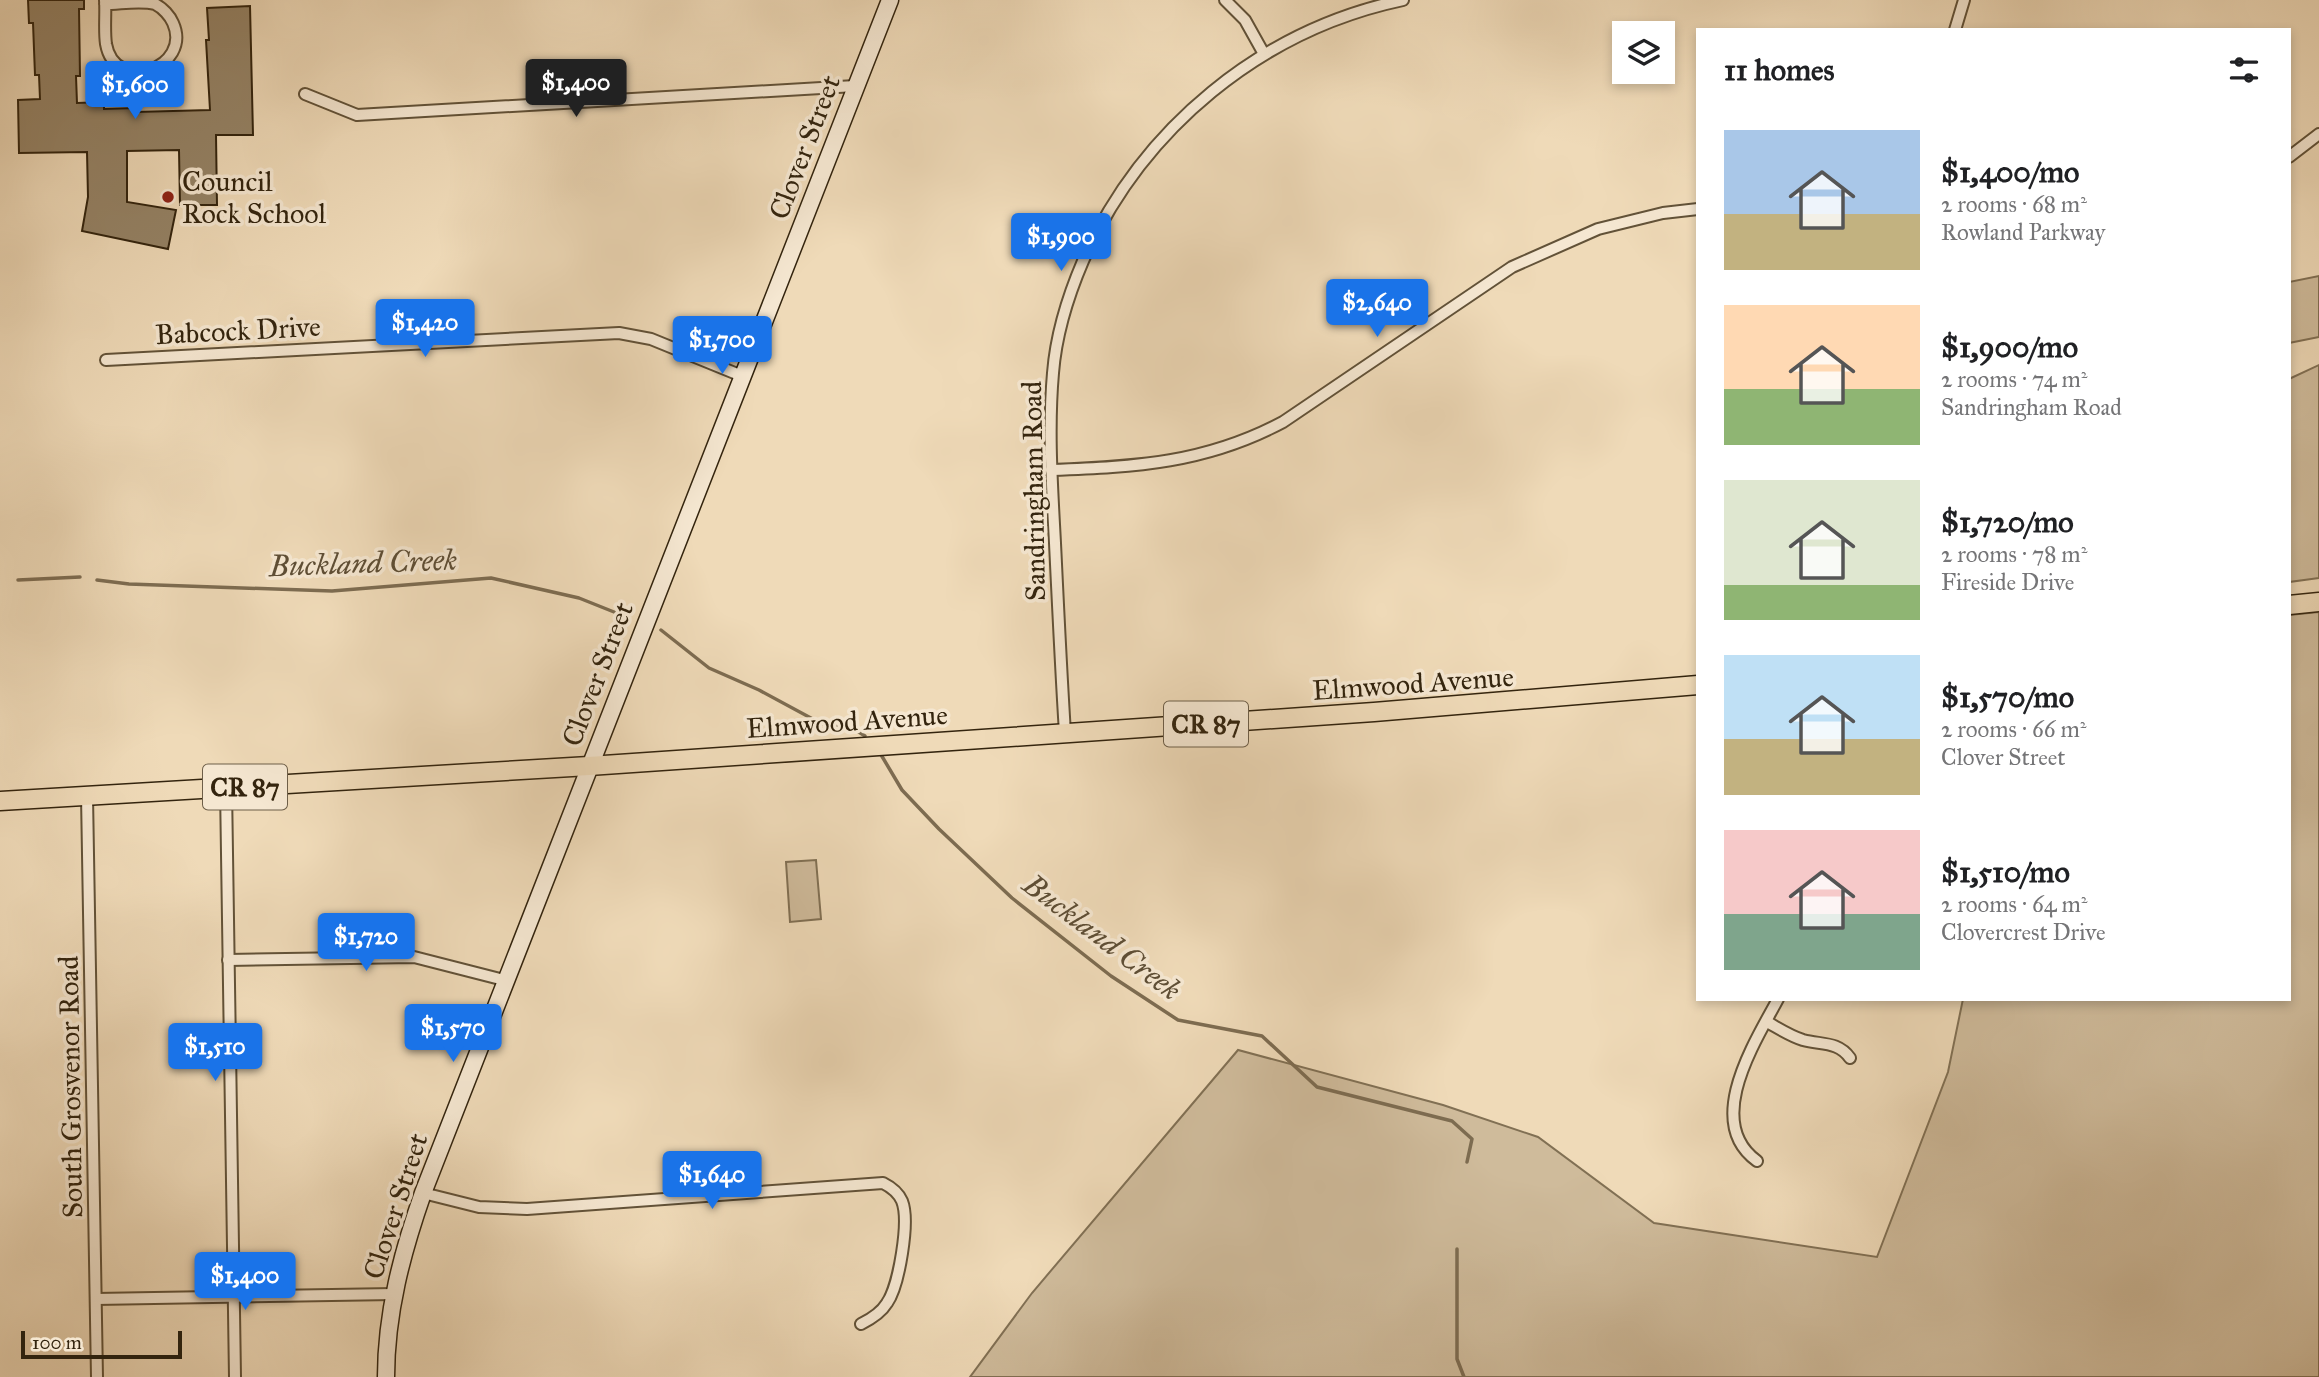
<!DOCTYPE html>
<html lang="en">
<head>
<meta charset="utf-8">
<style>
	:root { --surface:#fff; --page:#f2f2f2; --text:#202124; --muted:#757577; --accent:#1a73e8 }
	body { margin:0; font-family:"IM FELL Great Primer",serif; background:var(--page); color:var(--text); height:100vh; display:flex; flex-direction:column; font-size:26px; white-space:nowrap }
	* { box-sizing:border-box; margin:0 }
	p { font-size:23px; color:var(--muted) }
	.icon { flex:none; width:38px; height:38px; fill:none; stroke:currentColor; stroke-width:2; stroke-linecap:round; stroke-linejoin:round }
	.map { position:relative; flex:1; overflow:hidden }
	.sheet { position:absolute; left:1696px; top:28px; width:595px; height:973px; display:flex; flex-direction:column; background:var(--surface); border-radius:0px; box-shadow:0 4px 10px #0003 }
	.sheet>* { flex:none }
	.buttons { position:absolute; left:1612px; top:21px; display:grid; gap:14px }
	.buttons a { display:grid; place-items:center; width:63px; height:63px; border-radius:0px; background:var(--surface); box-shadow:0 4px 10px #0003; font-size:35px }
	.scale { position:absolute; left:21px; bottom:18px; width:161px; box-sizing:border-box; padding-left:7px; border:4px solid #33240e; border-top:0; font-size:19px; line-height:24px; white-space:nowrap; color:#33240e; -webkit-text-stroke:5px #f5e7d1; paint-order:stroke }
	.price { position:absolute; translate:-50% -60px; padding:0 16px; border-radius:7px; background:var(--accent); color:#fff; font-size:23px; line-height:46px; filter:drop-shadow(0 2px 4px #0008) }
	.price::after { content:''; position:absolute; left:50%; top:42px; width:21px; height:16px; margin-left:-10px; background:inherit; clip-path:polygon(0 0,100% 0,50% 100%) }
	.price.selected { background:#222; color:#fff }
	ul { padding:0; list-style:none }
	li { display:flex; align-items:center; gap:21px; height:175px; padding:0 28px }
	li span { display:grid; place-items:center; flex:none; width:196px; height:140px; border-radius:0px; color:#555 }
	li>.icon { margin-inline-start:auto }
	span .icon { width:84px; height:84px; fill:#fffc; stroke-width:1 }
	li b { font-size:30px }
	h2 { display:flex; justify-content:space-between; align-items:center; height:84px; padding:0 28px; font-size:30px }
	.map>svg:first-child { display:block }
	.green { fill:#cfbb9b; stroke:#817054; stroke-width:2 }
	.lines { fill:none; stroke-linecap:round; stroke-linejoin:round }
	.stream { stroke:#7d6c51; stroke-width:3.5 }
	.building { fill:#958366; stroke:#33240e; stroke-width:2 }
	.minor-casing { stroke:#625238; stroke-width:14 }
	.secondary-casing { stroke:#33240e; stroke-width:19 }
	.primary-casing { stroke:#33240e; stroke-width:21 }
	.minor { stroke:#f5e7d1; stroke-width:10 }
	.secondary { stroke:#f5e7d1; stroke-width:16 }
	.primary { stroke:#efdab8; stroke-width:18 }
	.poi-dot { fill:#8f2418; stroke:#f5e7d1; stroke-width:2.5 }
	.labels { text-anchor:middle; stroke-width:7; stroke-linejoin:round; paint-order:stroke }
	.shield { fill:#f5e7d1; stroke:#6d5e48; stroke-width:2 }
	.shield-label { font-size:26px; font-weight:bold; fill:#33240e }
	.street-label { font-size:28px; fill:#33240e; stroke:#f5e7d1 }
	.poi-label { font-size:28px; fill:#33240e; stroke:#f5e7d1; text-anchor:start }
	.water-label { font-size:30px; font-style:italic; fill:#5e4e35; stroke:#f5e7d1 }
</style>
</head>
<body>
<div class="map">
<svg width="2319" height="1377" viewBox="0 0 2319 1377">
	<rect width="100%" height="100%" fill="#efdab8"/>
	<filter id="stains"><feTurbulence type="fractalNoise" baseFrequency=".00286" numOctaves="4"/><feColorMatrix values="0 0 0 0 .2 0 0 0 0 .09 0 0 0 0 .02 0 0 0 .5 -.17"/></filter>
	<radialGradient id="worn" r=".72"><stop offset=".6" stop-color="#630" stop-opacity="0"/><stop offset="1" stop-color="#630" stop-opacity=".3"/></radialGradient>
	<!-- green -->
	<g class="green">
		<path d="M2319,276V337L2289,343V282Z"/>
		<path d="M2319,365V578L2289,582V379Z"/>
		<path d="M2319,612V1377H970L1032,1293L1238,1050L1443,1105L1538,1137L1654,1223L1877,1257L1948,1072L1963,999H2289V615Z"/>
		<path d="M816,860L821,919L790,922L786,862Z"/>
	</g>
	<g class="lines">
		<!-- stream -->
		<g class="stream">
			<path d="M18,580L80,577"/>
			<path d="M97,580L129,584L332,591L491,578L579,598L624,616"/>
			<path d="M661,630L709,668L759,690L822,724"/>
			<path d="M833,726L851,727L865,736"/>
			<path d="M880,753L902,790L939,829L1012,898L1111,976L1178,1020L1262,1036L1317,1087L1452,1121L1472,1139L1467,1162"/>
			<path d="M1457,1249V1359L1464,1377"/>
		</g>
	</g>
	<!-- building -->
	<path class="building" d="M28,0H84V9H79L80,76H76L77,103L104,102V109L136,108V112L210,110L206,40H209L207,8L250,6L253,135H216L217,205H180L179,150L127,151V202L176,210L168,249L82,231L88,197L87,152L19,153L18,100L40,99L39,75H35L33,23H29Z"/>
	<g class="lines">
		<defs>
			<g id="minor">
				<path d="M105,0C106,14 104,30 106,44C115,95 193,68 173,23C170,16 163,8 155,4C141,0 120,4 105,4"/>
				<path d="M1225,0L1245,20L1264,54"/>
				<path d="M1955,30L1964,0"/>
				<path d="M305,94L357,115L855,86"/>
				<path d="M2289,157L2319,134"/>
				<path d="M106,360L619,333L651,339L742,376"/>
				<path d="M1051,470C1136,467 1206,463 1283,422L1512,267L1598,229L1663,213L1698,209"/>
				<path d="M1065,733C1061,670 1058,606 1055,543C1052,486 1048,430 1053,373C1056,335 1068,296 1083,261C1142,128 1261,30 1403,0"/>
				<path d="M226,788L235,1377"/>
				<path d="M87,796L97,1377"/>
				<path d="M228,960L414,957L504,980"/>
				<path d="M1767,1022C1778,1028 1790,1036 1803,1040C1821,1045 1838,1041 1850,1058"/>
				<path d="M1757,1161C1703,1122 1755,1042 1778,999"/>
				<path d="M423,1193L479,1207L527,1209L883,1183C891,1187 898,1192 902,1201C910,1221 899,1286 887,1303C881,1313 871,1319 861,1324"/>
				<path d="M96,1299L394,1294"/>
			</g>
			<path id="secondary" d="M386,1377C386,1313 402,1253 423,1193L890,0"/>
			<g id="primary">
				<path d="M2289,605L2319,602"/>
				<path d="M0,801L589,766L1374,712L1698,685"/>
			</g>
		</defs>
		<!-- minor casing -->
		<use href="#minor" class="minor-casing"/>
		<!-- secondary casing -->
		<use href="#secondary" class="secondary-casing"/>
		<!-- primary casing -->
		<use href="#primary" class="primary-casing"/>
		<!-- minor -->
		<use href="#minor" class="minor"/>
		<!-- secondary -->
		<use href="#secondary" class="secondary"/>
		<!-- primary -->
		<use href="#primary" class="primary"/>
	</g>
	<!-- markers -->
	<circle class="poi-dot" cx="168" cy="197" r="7"/>
	<g class="labels">
		<!-- shield labels -->
		<g class="shield">
			<rect x="1164" y="701.5" width="84" height="45" rx="5"/>
			<rect x="203" y="764.5" width="84" height="45" rx="5"/>
		</g>
		<g class="shield-label">
			<text x="1206" y="733">CR 87</text>
			<text x="245" y="796">CR 87</text>
		</g>
		<!-- street labels -->
		<g class="street-label">
			<text transform="translate(804 147) rotate(-69)" y="10">Clover Street</text>
			<text transform="translate(238 330) rotate(-3)" y="10">Babcock Drive</text>
			<text transform="translate(1033 491) rotate(-91)" y="10">Sandringham Road</text>
			<text transform="translate(597 674) rotate(-69)" y="10">Clover Street</text>
			<text transform="translate(1413 683) rotate(-4)" y="10">Elmwood Avenue</text>
			<text transform="translate(847 721) rotate(-4)" y="10">Elmwood Avenue</text>
			<text transform="translate(70 1087) rotate(-91)" y="10">South Grosvenor Road</text>
			<text transform="translate(395 1206) rotate(-72)" y="10">Clover Street</text>
		</g>
		<!-- poi labels -->
		<g class="poi-label">
			<text x="182" y="191">Council<tspan x="182" dy="32">Rock School</tspan></text>
		</g>
		<!-- water labels -->
		<g class="water-label">
			<text transform="translate(363 563) rotate(-2)" y="10">Buckland Creek</text>
			<text transform="translate(1102 937) rotate(37)" y="10">Buckland Creek</text>
		</g>
	</g>
	<rect width="100%" height="100%" filter="url(#stains)"/>
	<rect width="100%" height="100%" fill="url(#worn)"/>
</svg>
<div class="buttons">
<a><svg class="icon" aria-label="layers" viewBox="0 0 24 24"><path d="M12 4l9 5-9 5-9-5zM3 14l9 5 9-5"/></svg></a>
</div>
<div class="scale">100 m</div>
<b class="price selected" style="left:576px;top:119px">$1,400</b>
<b class="price" style="left:135px;top:121px">$1,600</b>
<b class="price" style="left:1061px;top:273px">$1,900</b>
<b class="price" style="left:1377px;top:339px">$2,640</b>
<b class="price" style="left:425px;top:359px">$1,420</b>
<b class="price" style="left:722px;top:376px">$1,700</b>
<b class="price" style="left:366px;top:973px">$1,720</b>
<b class="price" style="left:453px;top:1064px">$1,570</b>
<b class="price" style="left:215px;top:1083px">$1,510</b>
<b class="price" style="left:712px;top:1211px">$1,640</b>
<b class="price" style="left:245px;top:1312px">$1,400</b>
<section class="sheet">
<h2>11 homes<svg class="icon" aria-label="filters" viewBox="0 0 24 24"><path d="M4 7h16M4 17h16"/><circle cx="9" cy="7" r="2"/><circle cx="15" cy="17" r="2"/></svg></h2>
<ul>
<li><span style="background:linear-gradient(#a9c7e8 60%,#c2b280 0)"><svg class="icon" aria-label="home" viewBox="0 0 24 24"><path d="M3 11l9-7 9 7M6 9v11h12V9"/></svg></span><div><b>$1,400/mo</b><p>2 rooms · 68 m²</p><p>Rowland Parkway</p></div></li>
<li><span style="background:linear-gradient(#ffd9b3 60%,#8fb573 0)"><svg class="icon" aria-label="home" viewBox="0 0 24 24"><path d="M3 11l9-7 9 7M6 9v11h12V9"/></svg></span><div><b>$1,900/mo</b><p>2 rooms · 74 m²</p><p>Sandringham Road</p></div></li>
<li><span style="background:linear-gradient(#dfe7d0 75%,#8fb573 0)"><svg class="icon" aria-label="home" viewBox="0 0 24 24"><path d="M3 11l9-7 9 7M6 9v11h12V9"/></svg></span><div><b>$1,720/mo</b><p>2 rooms · 78 m²</p><p>Fireside Drive</p></div></li>
<li><span style="background:linear-gradient(#bfe0f5 60%,#c2b280 0)"><svg class="icon" aria-label="home" viewBox="0 0 24 24"><path d="M3 11l9-7 9 7M6 9v11h12V9"/></svg></span><div><b>$1,570/mo</b><p>2 rooms · 66 m²</p><p>Clover Street</p></div></li>
<li><span style="background:linear-gradient(#f6c9c9 60%,#7fa58c 0)"><svg class="icon" aria-label="home" viewBox="0 0 24 24"><path d="M3 11l9-7 9 7M6 9v11h12V9"/></svg></span><div><b>$1,510/mo</b><p>2 rooms · 64 m²</p><p>Clovercrest Drive</p></div></li>
</ul>
</section>
</div>
</body>
</html>
